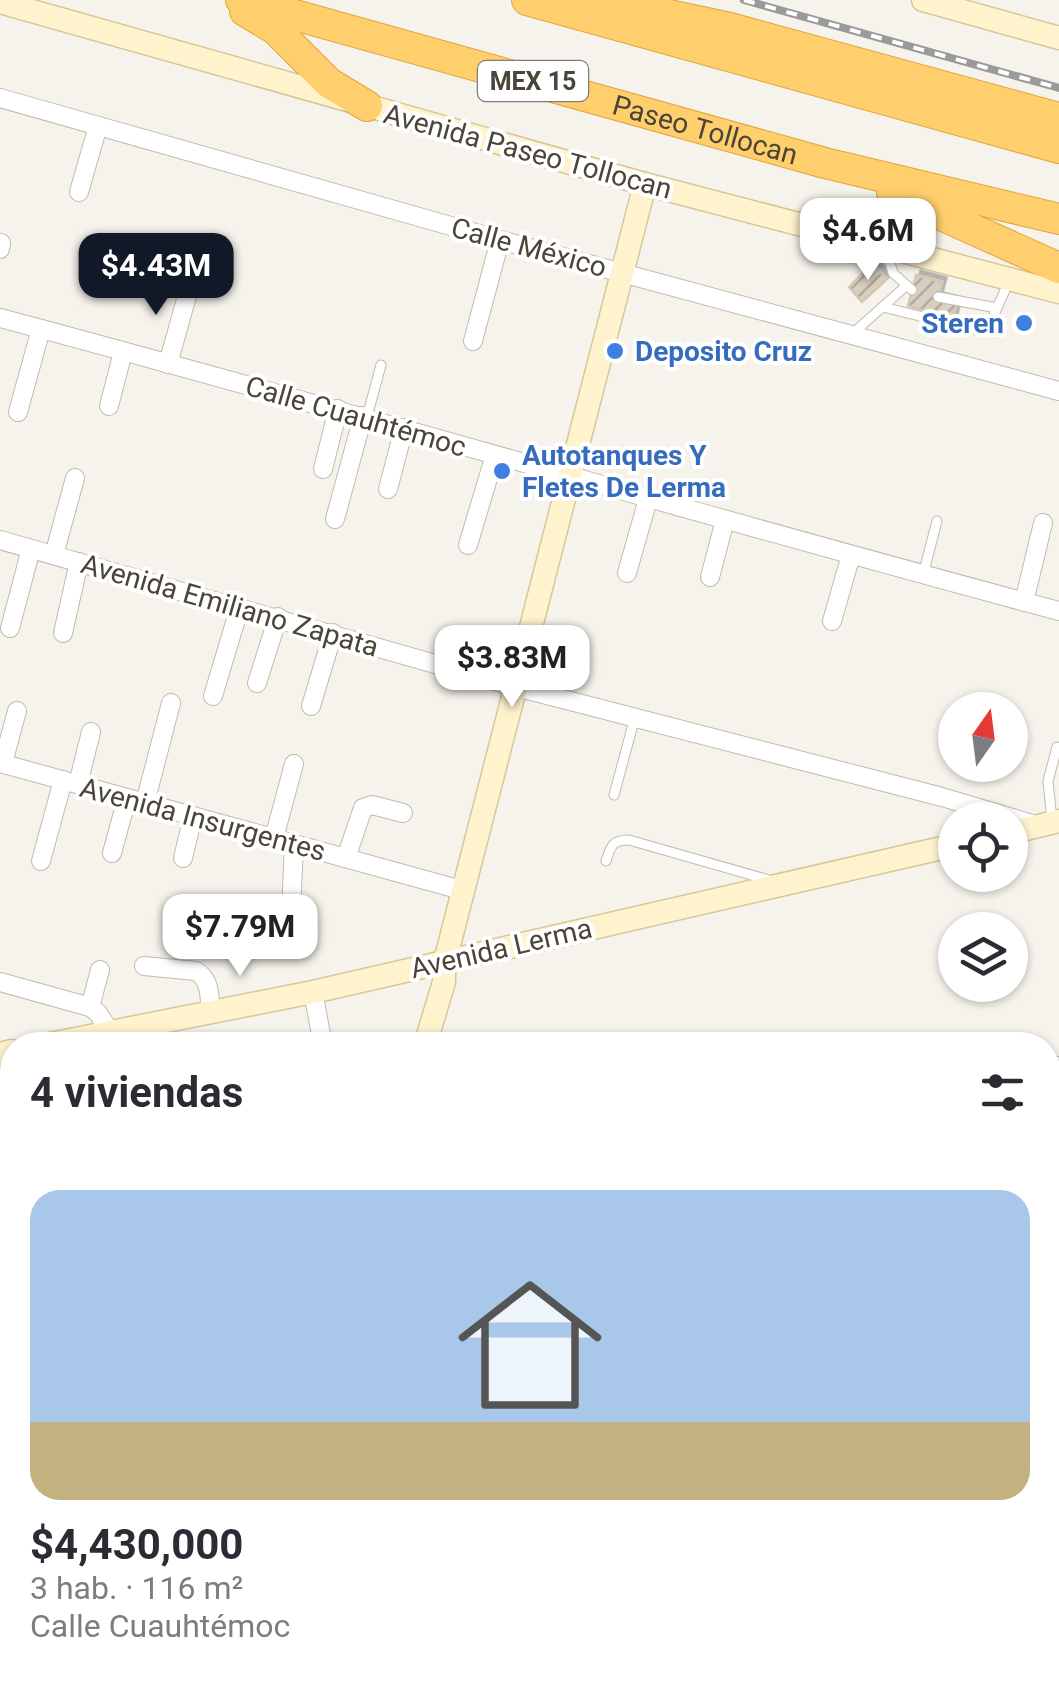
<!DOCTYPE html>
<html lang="es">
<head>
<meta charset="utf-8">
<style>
	:root { --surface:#fff; --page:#f2f2f3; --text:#2b2b33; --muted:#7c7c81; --accent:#111827 }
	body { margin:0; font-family:Roboto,sans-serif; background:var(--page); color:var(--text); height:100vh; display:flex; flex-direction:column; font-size:38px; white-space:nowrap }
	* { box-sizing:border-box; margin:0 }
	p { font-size:32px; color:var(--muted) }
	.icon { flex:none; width:55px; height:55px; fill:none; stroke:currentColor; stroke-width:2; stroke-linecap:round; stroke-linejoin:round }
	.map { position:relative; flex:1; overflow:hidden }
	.sheet { position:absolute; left:0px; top:1032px; width:1060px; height:672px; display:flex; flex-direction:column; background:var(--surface); border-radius:40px 40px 0 0; box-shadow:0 2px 8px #0004 }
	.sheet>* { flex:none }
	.needle { width:65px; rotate:14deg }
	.buttons { position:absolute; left:938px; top:692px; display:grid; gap:20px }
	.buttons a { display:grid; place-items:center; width:90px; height:90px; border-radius:50%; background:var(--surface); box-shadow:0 2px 8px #0004; font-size:50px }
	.price { position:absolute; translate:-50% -85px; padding:0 22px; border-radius:20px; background:#fff; color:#222; font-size:32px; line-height:65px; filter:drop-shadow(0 2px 5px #0008) }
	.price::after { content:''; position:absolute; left:50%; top:60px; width:30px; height:22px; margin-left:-15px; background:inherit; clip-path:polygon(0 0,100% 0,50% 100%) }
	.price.active { background:var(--accent); color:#fff }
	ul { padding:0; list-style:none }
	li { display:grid; align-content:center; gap:20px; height:530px; padding:0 30px }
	li span { display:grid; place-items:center; height:310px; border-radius:30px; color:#555 }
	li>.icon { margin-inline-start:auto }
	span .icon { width:180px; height:180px; fill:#fffc; stroke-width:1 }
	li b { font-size:42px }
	h2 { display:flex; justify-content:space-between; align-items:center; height:120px; padding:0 30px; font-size:42px }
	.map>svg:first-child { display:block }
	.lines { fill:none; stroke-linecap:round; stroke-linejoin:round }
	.stream { stroke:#a9d4f2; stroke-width:4 }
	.building { fill:url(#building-hatch); stroke:#d3c7b4; stroke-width:2.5; filter:url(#shadow) }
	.lane-casing { stroke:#c2bbae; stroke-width:11 }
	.street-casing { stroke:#c2bbae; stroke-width:20 }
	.secondary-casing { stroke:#d6c79b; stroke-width:25 }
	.highway-casing { stroke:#e0a43c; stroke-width:32 }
	.lane { stroke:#fff; stroke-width:9 }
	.street { stroke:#fff; stroke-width:18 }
	.secondary { stroke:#fff3cd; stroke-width:22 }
	.highway { stroke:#ffcf6e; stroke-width:30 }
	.rail-casing { stroke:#9a9a9a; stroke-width:8 }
	.rail { stroke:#fff; stroke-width:4; stroke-dasharray:11; stroke-linecap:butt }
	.shop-dot { fill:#3f7fe0; stroke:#fff; stroke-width:4 }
	.labels { text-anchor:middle; stroke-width:8; stroke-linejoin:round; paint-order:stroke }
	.shield { fill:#fff; stroke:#817c74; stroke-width:2.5 }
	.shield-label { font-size:25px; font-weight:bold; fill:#4b4439 }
	.street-label { font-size:28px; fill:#4b4439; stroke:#fff }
	.shop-label { font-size:28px; font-weight:bold; fill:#366cbe; stroke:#fff; text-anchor:start }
</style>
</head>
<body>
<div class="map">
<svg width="1059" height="1704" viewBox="0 0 1059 1704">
	<defs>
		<pattern id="building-hatch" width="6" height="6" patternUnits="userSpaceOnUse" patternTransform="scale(2.5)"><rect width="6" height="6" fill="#d8cfc1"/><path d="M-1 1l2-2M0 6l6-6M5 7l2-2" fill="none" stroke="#b1aa9e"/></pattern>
		<filter id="shadow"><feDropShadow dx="4.5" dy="-4.5" stdDeviation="0" flood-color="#0004"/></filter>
	</defs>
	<rect width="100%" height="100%" fill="#f6f3ec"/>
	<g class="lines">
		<!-- stream -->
		<g class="stream">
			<path d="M0,1459L12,1462"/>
			<path d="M1048,1656L1059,1658"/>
		</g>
	</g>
	<!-- building -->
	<g class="building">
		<path d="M873,264L887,279L862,302L849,287Z"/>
		<path d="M916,275L942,282L938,297L957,302L953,318L908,306Z"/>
	</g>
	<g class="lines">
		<defs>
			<g id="lane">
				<path d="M886,249L893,273L912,290"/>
				<path d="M938,297L997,308L1010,279"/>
				<path d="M883,307L980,331L990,325L997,308"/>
				<path d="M852,334L906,286"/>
				<path d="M367,417L381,365"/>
				<path d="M923,575L937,521"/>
				<path d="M614,795L635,717"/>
				<path d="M1052,820L1048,781L1057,747"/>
				<path d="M606,861C611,845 613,840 629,840L769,880"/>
				<path d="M1048,1672L1059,1675"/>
			</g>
			<g id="street">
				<path d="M0,98L500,240L1059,391"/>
				<path d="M79,192L98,126"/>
				<path d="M0,249L1,243"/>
				<path d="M0,318C354,412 705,517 1059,611"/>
				<path d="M473,341L500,240"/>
				<path d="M168,364L187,296"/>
				<path d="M109,406L123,352"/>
				<path d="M18,412L41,329"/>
				<path d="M323,469L338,409"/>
				<path d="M388,489L404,428"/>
				<path d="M335,519L363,416"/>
				<path d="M0,540L516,687L942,797L1039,826"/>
				<path d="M468,545L495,455"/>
				<path d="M54,555L75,478"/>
				<path d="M627,573L648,499"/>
				<path d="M710,577L725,520"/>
				<path d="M1024,602L1043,523"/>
				<path d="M832,621L851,555"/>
				<path d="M10,628L31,549"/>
				<path d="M63,633L79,562"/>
				<path d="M257,683L278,617"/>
				<path d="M213,696L240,606"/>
				<path d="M311,706L333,633"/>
				<path d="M0,763L465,891"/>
				<path d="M3,763L17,711"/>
				<path d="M78,784L91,732"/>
				<path d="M145,803L171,703"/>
				<path d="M274,838L294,764"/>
				<path d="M112,853L127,798"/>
				<path d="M183,858L193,816"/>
				<path d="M346,858L363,808L372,805L403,813"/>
				<path d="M41,861L63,780"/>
				<path d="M290,935L294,844"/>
				<path d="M144,966L196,971C211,980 209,996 211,1012"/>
				<path d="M0,982L90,1007L98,1013L110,1032"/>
				<path d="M313,992L323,1045"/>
				<path d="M90,1007L100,970"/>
				<path d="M154,1023L158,1045"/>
				<path d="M1048,1069L1059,1066"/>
				<path d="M1048,1281L1059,1279"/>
				<path d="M675,1695V1692"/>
				<path d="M481,1703L484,1692"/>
				<path d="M65,1704L66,1700"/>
				<path d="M561,1704L564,1692"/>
				<path d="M630,1704L633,1692"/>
				<path d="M759,1704L762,1692"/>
			</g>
			<g id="secondary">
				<path d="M923,0L1059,38"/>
				<path d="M0,2L645,184L1059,292"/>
				<path d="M1010,833L1059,821"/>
				<path d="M45,1045L313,992L955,845"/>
				<path d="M425,1045L444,982V965L645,184"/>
				<path d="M0,1054L12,1051"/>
				<path d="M0,1192L12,1194"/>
				<path d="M0,1389L12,1391"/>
				<path d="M1048,1403L1059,1405"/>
				<path d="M1048,1550L1059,1506"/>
				<path d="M1048,1592L1059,1594"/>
				<path d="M356,1704L360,1692"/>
				<path d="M1000,1704L1004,1692"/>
			</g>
			<g id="highway">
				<path id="s1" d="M241,0L825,163L1059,219"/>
				<path d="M527,0L1059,148"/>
				<path d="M599,0L730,28L1059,118"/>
				<path d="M245,11L275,29L329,83L367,106"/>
				<path d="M892,193L1059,268"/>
			</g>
		</defs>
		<!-- lane casing -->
		<use href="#lane" class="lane-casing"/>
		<!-- street casing -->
		<use href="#street" class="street-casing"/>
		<!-- secondary casing -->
		<use href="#secondary" class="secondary-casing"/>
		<!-- highway casing -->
		<use href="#highway" class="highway-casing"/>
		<!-- lane -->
		<use href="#lane" class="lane"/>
		<!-- street -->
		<use href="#street" class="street"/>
		<!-- secondary -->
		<use href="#secondary" class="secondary"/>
		<!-- highway -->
		<use href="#highway" class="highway"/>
		<defs>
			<g id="rail">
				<path d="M744,0L1059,88"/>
				<path d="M0,1360L12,1362"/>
				<path d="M1048,1541L1059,1542"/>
			</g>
		</defs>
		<!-- rail casing -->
		<use href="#rail" class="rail-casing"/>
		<!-- rail -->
		<use href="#rail" class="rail"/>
	</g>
	<!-- markers -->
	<g class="shop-dot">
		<circle cx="1024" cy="323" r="10"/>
		<circle cx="615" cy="351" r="10"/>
		<circle cx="502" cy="471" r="10"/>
	</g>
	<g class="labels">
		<!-- shield labels -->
		<rect class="shield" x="478" y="61" width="110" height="40" rx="8"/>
		<g class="shield-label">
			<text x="533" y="90">MEX 15</text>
		</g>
		<!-- street labels -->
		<g class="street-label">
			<text dy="10" stroke="none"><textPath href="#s1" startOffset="482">Paseo Tollocan</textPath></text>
			<text transform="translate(528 151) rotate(15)" y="10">Avenida Paseo Tollocan</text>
			<text transform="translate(529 247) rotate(15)" y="10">Calle México</text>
			<text transform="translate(356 416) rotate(16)" y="10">Calle Cuauhtémoc</text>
			<text transform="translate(230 605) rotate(16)" y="10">Avenida Emiliano Zapata</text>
			<text transform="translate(203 819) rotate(15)" y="10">Avenida Insurgentes</text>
			<text transform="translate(501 948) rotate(-13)" y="10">Avenida Lerma</text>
		</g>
		<!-- shop labels -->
		<g class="shop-label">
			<text x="1004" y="333" text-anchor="end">Steren</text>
			<text x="635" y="361">Deposito Cruz</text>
			<text x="522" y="465">Autotanques Y<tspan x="522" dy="32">Fletes De Lerma</tspan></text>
		</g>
	</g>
</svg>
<div class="buttons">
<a><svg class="needle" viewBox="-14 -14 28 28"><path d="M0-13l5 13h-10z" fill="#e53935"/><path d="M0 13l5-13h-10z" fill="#7c7c81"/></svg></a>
<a><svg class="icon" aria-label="locate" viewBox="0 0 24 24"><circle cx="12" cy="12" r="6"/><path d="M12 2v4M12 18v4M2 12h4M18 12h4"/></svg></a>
<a><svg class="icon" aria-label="layers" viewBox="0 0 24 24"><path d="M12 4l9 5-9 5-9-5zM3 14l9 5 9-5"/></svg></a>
</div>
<b class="price" style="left:868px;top:283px">$4.6M</b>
<b class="price active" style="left:156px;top:318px">$4.43M</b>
<b class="price" style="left:512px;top:710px">$3.83M</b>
<b class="price" style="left:240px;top:979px">$7.79M</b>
<section class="sheet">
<h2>4 viviendas<svg class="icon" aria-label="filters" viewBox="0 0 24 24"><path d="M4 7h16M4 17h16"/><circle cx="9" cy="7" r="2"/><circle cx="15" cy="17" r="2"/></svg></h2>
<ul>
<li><span style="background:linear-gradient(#a9c7e8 75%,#c2b280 0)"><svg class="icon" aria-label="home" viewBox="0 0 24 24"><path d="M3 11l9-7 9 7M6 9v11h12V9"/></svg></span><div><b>$4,430,000</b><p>3 hab. · 116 m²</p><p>Calle Cuauhtémoc</p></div></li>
</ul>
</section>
</div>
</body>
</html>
